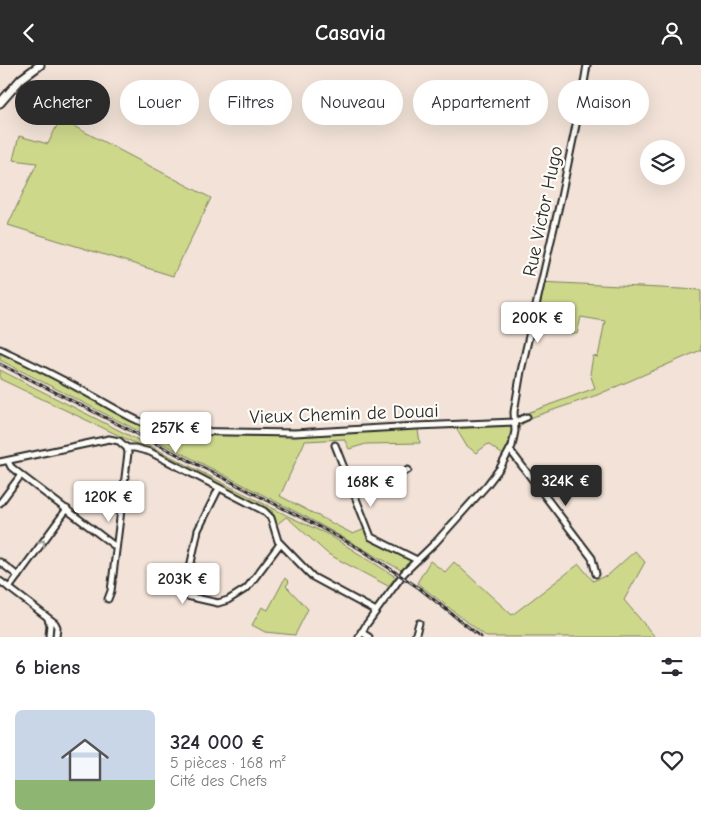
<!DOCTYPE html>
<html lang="fr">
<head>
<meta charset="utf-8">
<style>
	:root { --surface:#fff; --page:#f2f2f3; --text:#2b2b33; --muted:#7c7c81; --line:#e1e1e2; --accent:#2b2b2b }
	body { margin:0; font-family:"Comic Neue",sans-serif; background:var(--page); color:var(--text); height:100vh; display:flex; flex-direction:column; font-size:19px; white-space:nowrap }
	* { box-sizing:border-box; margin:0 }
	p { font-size:16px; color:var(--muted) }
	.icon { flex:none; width:28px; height:28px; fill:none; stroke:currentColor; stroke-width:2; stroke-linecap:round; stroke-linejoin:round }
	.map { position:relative; height:572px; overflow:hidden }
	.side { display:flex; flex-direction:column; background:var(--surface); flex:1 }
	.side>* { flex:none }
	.hud { position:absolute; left:15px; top:15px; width:671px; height:45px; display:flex; gap:10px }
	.fabs { position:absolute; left:640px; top:75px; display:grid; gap:10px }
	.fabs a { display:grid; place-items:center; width:45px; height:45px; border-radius:50%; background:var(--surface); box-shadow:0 5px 20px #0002; font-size:25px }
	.price { position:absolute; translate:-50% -42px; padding:0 11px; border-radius:5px; background:#fff; color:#222; font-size:16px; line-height:32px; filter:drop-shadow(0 1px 2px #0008) }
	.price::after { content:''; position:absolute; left:50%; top:30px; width:15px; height:11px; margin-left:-8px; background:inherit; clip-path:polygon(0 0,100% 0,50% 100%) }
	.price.on { background:var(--accent); color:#fff }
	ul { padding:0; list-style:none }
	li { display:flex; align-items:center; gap:15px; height:125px; padding:0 15px }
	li+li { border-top:1px solid var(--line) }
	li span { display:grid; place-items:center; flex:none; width:140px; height:100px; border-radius:8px; color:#555 }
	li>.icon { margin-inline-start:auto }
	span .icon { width:60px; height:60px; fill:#fffc; stroke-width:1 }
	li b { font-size:21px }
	h2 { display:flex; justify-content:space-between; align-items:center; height:60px; padding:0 15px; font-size:21px }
	.tag { padding:0 18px; border-radius:22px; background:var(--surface); box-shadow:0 5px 20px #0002; font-size:18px; line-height:45px }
	.tag.on { background:var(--accent); color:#fff }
	header { display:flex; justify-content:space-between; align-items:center; height:65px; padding:0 15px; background:var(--accent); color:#fff; font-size:22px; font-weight:600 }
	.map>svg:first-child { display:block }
	.green { fill:#cdd88b; stroke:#7c825b }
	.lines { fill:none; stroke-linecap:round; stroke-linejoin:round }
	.street-casing { stroke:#2b2b2b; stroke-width:9 }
	.secondary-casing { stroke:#2b2b2b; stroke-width:11 }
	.street { stroke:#fdfcf7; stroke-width:5 }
	.secondary { stroke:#fdfcf7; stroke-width:7 }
	.rail-casing { stroke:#2b2b2b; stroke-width:3 }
	.rail { stroke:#fdfcf7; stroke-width:1; stroke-dasharray:4; stroke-linecap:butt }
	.oneway { stroke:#9e9e9b }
	.labels { text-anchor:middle; stroke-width:4.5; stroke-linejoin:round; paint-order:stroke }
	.street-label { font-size:19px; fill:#2b2b2b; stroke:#fdfcf7 }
</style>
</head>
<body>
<header><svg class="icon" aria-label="back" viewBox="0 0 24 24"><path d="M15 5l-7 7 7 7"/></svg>Casavia<svg class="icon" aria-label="person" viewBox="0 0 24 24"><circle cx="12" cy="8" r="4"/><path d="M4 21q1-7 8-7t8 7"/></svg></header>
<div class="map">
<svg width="701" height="572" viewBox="0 0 701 572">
	<rect width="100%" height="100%" fill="#f2e2d7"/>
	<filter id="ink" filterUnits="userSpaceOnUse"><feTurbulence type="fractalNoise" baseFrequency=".02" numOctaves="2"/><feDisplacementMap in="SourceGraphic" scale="10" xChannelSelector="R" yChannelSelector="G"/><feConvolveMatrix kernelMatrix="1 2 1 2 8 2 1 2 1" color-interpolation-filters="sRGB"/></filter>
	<g filter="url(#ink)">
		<!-- green -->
		<g class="green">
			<path d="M60,54L211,133L173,211L8,160L37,98L13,95L19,71L48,79Z"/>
			<path d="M539,217L701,225V285L597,330L527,354L511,372L503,390L488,379L476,388L466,380L453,358L506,356L595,323L590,309L593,291L598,292L605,256L581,252L577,269L528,261Z"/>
			<path d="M0,286L60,315L64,311L126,347L157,362L179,365H271L417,359L420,378L366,379L349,384L344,374L305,376L280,431L353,469L365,464L368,472L407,491L412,495L401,505L308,453L0,295Z"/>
			<path d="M0,305L290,452L329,470L396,512L388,521L328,489L289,454L286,452L276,460L272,446L141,381L0,314Z"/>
			<path d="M635,486L645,497L624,535L655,572H487L417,518L430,496L445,507L454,497L512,550L579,499L593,516L605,511L606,512Z"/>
			<path d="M285,513L289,517L286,521L308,544L295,570L265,567L252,560L262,542L268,545Z"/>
		</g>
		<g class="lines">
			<defs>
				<g id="street">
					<path d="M0,284C30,298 60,313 89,329C115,343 142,362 172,366L295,368L416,361L515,357L527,352"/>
					<path d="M335,380L371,472L417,495"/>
					<path d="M127,383H135L150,387L264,446L271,453L278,476L313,512L376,546"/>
					<path d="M510,385L592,493L596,509"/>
					<path d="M8,396L11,402L21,410L116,482"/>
					<path d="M0,397L109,374L119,376L127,383"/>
					<path d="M219,423L198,465L185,526L187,531L218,538L228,535L247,523L280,479"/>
					<path d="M353,427L408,405"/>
					<path d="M0,438L21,410"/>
					<path d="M0,497L18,511"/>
					<path d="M0,516L55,558L57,562L56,572"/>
					<path d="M9,523L67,444"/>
					<path d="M108,534L111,526L128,388L127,383"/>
					<path d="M48,554L50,559L49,572"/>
					<path d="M361,567L369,572"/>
					<path d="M359,572L366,560L404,508L435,478L487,420L500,403L512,381L515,366L514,347L521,306L561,132L581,36L587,0"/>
					<path d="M415,572L419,558"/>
				</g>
				<path id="secondary" d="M0,38L21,14L40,0"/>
			</defs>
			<!-- street casing -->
			<use href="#street" class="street-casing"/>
			<!-- secondary casing -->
			<use href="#secondary" class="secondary-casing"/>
			<!-- street -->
			<use href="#street" class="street"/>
			<!-- secondary -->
			<use href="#secondary" class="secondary"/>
			<defs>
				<path id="rail" d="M0,299L310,457L362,485L419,523L481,572"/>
			</defs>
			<!-- rail casing -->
			<use href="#rail" class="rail-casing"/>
			<!-- rail -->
			<use href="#rail" class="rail"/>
		</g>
		<!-- one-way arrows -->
		<defs><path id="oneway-chevron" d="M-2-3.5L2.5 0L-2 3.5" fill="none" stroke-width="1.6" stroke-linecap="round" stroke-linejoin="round" transform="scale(1.25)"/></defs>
		<use class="oneway" href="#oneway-chevron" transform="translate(42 478) rotate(-54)"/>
	</g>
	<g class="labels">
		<!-- street labels -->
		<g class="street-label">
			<text transform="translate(542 146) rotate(-78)" y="7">Rue Victor Hugo</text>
			<text transform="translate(344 348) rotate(-2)" y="7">Vieux Chemin de Douai</text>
		</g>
	</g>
</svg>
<div class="fabs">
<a><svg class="icon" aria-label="layers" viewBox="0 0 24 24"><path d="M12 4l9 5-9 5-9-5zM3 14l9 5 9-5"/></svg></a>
</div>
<b class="price" style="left:538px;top:279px">200K €</b>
<b class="price" style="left:176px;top:389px">257K €</b>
<b class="price on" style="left:566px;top:442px">324K €</b>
<b class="price" style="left:371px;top:443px">168K €</b>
<b class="price" style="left:109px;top:458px">120K €</b>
<b class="price" style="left:183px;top:540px">203K €</b>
<div class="hud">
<a class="tag on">Acheter</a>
<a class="tag">Louer</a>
<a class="tag">Filtres</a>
<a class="tag">Nouveau</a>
<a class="tag">Appartement</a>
<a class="tag">Maison</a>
</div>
</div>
<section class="side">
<h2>6 biens<svg class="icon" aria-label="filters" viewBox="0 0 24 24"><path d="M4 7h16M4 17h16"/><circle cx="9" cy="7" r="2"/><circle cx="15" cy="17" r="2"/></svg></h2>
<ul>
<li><span style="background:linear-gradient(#c9d6e8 70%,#8fb573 0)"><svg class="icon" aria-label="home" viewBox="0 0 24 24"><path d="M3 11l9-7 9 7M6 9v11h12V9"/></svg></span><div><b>324 000 €</b><p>5 pièces · 168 m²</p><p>Cité des Chefs</p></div><svg class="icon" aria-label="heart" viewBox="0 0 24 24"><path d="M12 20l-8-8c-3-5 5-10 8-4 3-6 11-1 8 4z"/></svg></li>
</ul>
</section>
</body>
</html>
